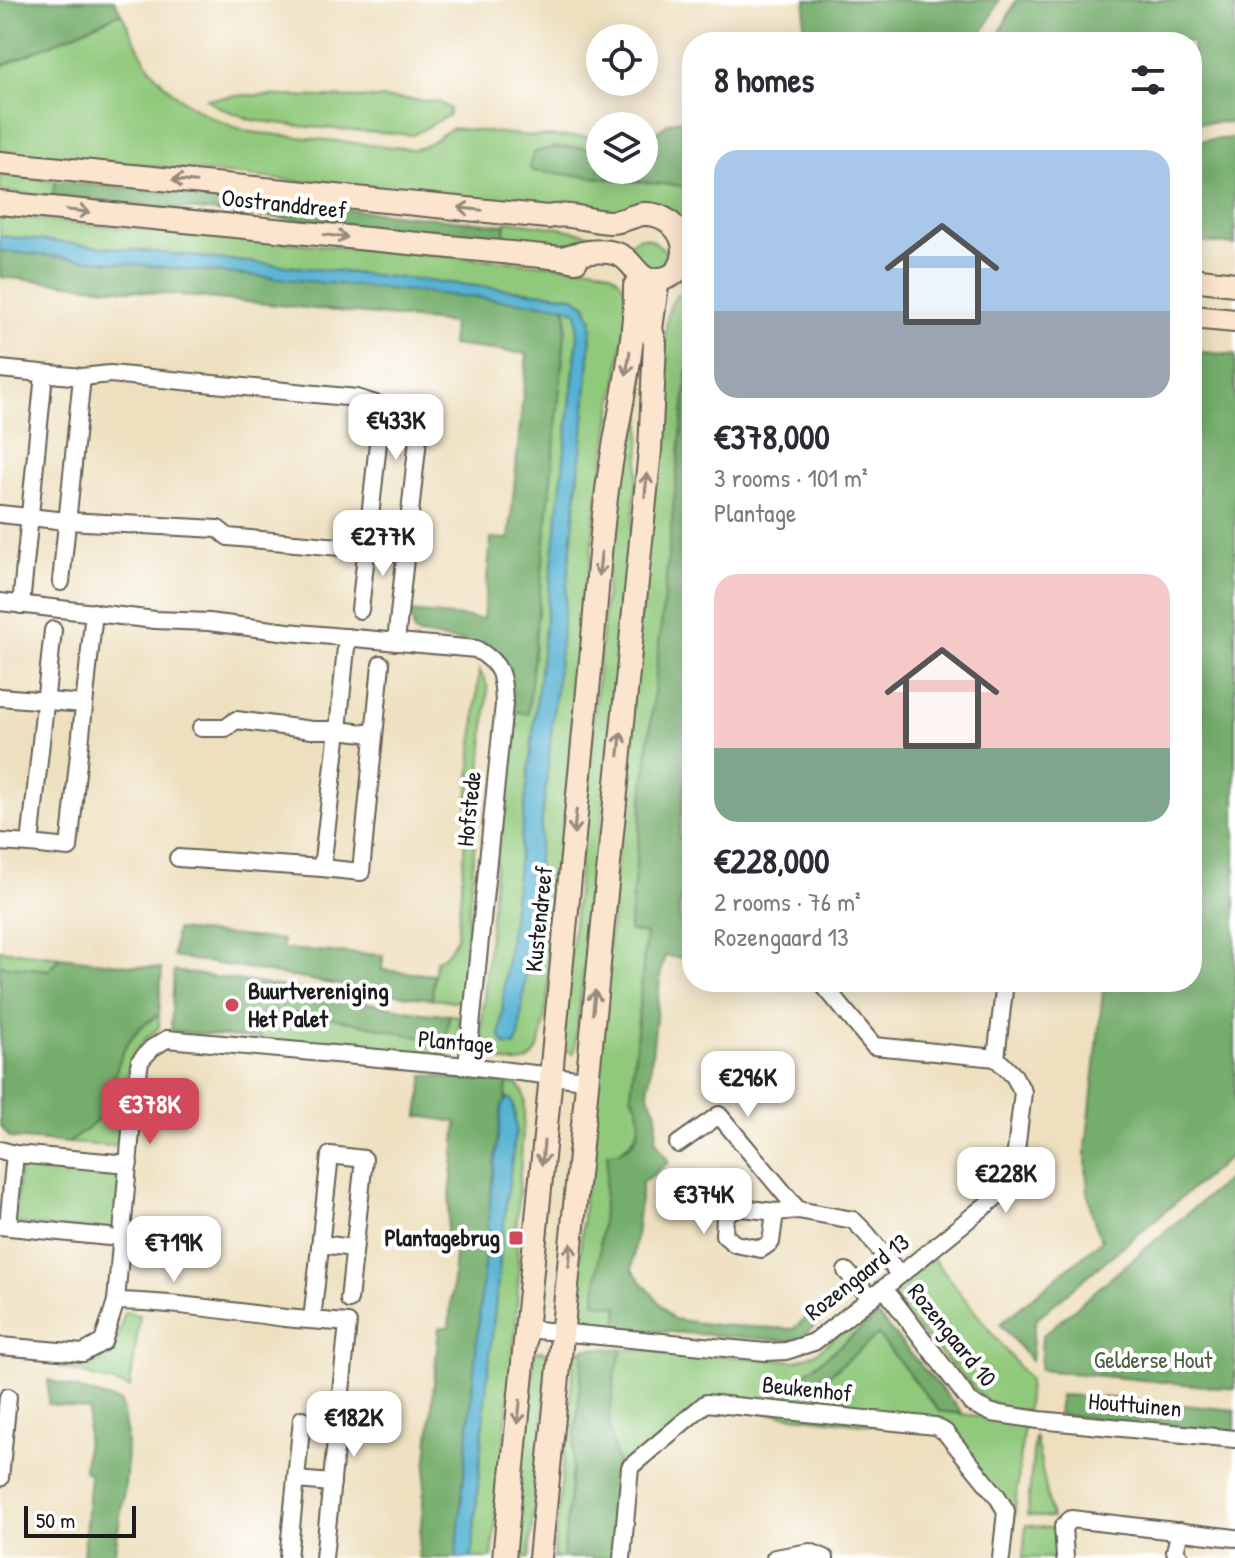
<!DOCTYPE html>
<html lang="en">
<head>
<meta charset="utf-8">
<style>
	:root { --surface:#fff; --page:#f7f7f7; --text:#2b2b33; --muted:#7c7c81; --accent:#d1495b }
	body { margin:0; font-family:"Patrick Hand",sans-serif; background:var(--page); color:var(--text); height:100vh; display:flex; flex-direction:column; font-size:30px; white-space:nowrap }
	* { box-sizing:border-box; margin:0 }
	p { font-size:26px; color:var(--muted) }
	.icon { flex:none; width:44px; height:44px; fill:none; stroke:currentColor; stroke-width:2; stroke-linecap:round; stroke-linejoin:round }
	.map { position:relative; flex:1; overflow:hidden }
	.drawer { position:absolute; left:682px; top:32px; width:520px; height:960px; display:flex; flex-direction:column; background:var(--surface); border-radius:32px; box-shadow:0 4px 20px #0003 }
	.drawer>* { flex:none }
	.controls { position:absolute; left:586px; top:24px; display:grid; gap:16px }
	.controls a { display:grid; place-items:center; width:72px; height:72px; border-radius:50%; background:var(--surface); box-shadow:0 4px 20px #0003; font-size:40px }
	.scale { position:absolute; left:24px; bottom:20px; width:112px; box-sizing:border-box; padding-left:8px; border:4px solid #1c1c1c; border-top:0; font-size:22px; line-height:28px; white-space:nowrap; color:#1c1c1c; -webkit-text-stroke:6px #fff; paint-order:stroke }
	.price { position:absolute; translate:-50% -68px; padding:0 18px; border-radius:16px; background:#fff; color:#222; font-size:26px; line-height:52px; filter:drop-shadow(0 2px 4px #0008) }
	.price::after { content:''; position:absolute; left:50%; top:48px; width:24px; height:18px; margin-left:-12px; background:inherit; clip-path:polygon(0 0,100% 0,50% 100%) }
	.price.on { background:var(--accent); color:#fff }
	ul { padding:0; list-style:none }
	li { display:grid; align-content:center; gap:16px; height:424px; padding:0 32px }
	li span { display:grid; place-items:center; height:248px; border-radius:24px; color:#555 }
	li>.icon { margin-inline-start:auto }
	span .icon { width:144px; height:144px; fill:#fffc; stroke-width:1 }
	li b { font-size:34px }
	h2 { display:flex; justify-content:space-between; align-items:center; height:96px; padding:0 32px; font-size:34px }
	.map>svg:first-child { display:block }
	.green { fill:#91c97c; stroke:#56724c; stroke-width:2 }
	.forest { fill:#74ad6c; stroke:#486444; stroke-width:2 }
	.water { fill:#53b1d1; stroke:#386676; stroke-width:2 }
	.lines { fill:none; stroke-linecap:round; stroke-linejoin:round }
	.street-casing { stroke:#666155; stroke-width:20 }
	.secondary-casing { stroke:#666155; stroke-width:26 }
	.street { stroke:#fff; stroke-width:16 }
	.secondary { stroke:#fce5cf; stroke-width:22 }
	.oneway { stroke:#978b7e }
	.poi-dot { fill:#d1495b; stroke:#fff; stroke-width:3 }
	.labels { text-anchor:middle; stroke-width:8; stroke-linejoin:round; paint-order:stroke }
	.street-label { font-size:24px; fill:#1c1c1c; stroke:#fff }
	.poi-label { font-size:24px; font-weight:bold; fill:#1c1c1c; stroke:#fff; text-anchor:start }
	.park-label { font-size:24px; fill:#4b6142; stroke:#fff }
</style>
</head>
<body>
<div class="map">
<svg width="1235" height="1558" viewBox="0 0 1235 1558">
	<rect width="100%" height="100%" fill="#fff"/>
	<filter id="ink" filterUnits="userSpaceOnUse"><feTurbulence type="fractalNoise" baseFrequency=".0125" numOctaves="2"/><feDisplacementMap in="SourceGraphic" scale="16" xChannelSelector="R" yChannelSelector="G"/><feConvolveMatrix kernelMatrix="1 2 1 2 8 2 1 2 1" color-interpolation-filters="sRGB"/></filter>
	<filter id="wash" filterUnits="userSpaceOnUse"><feTurbulence type="fractalNoise" baseFrequency=".006" numOctaves="4" result="noise"/><feDisplacementMap in="SourceGraphic" scale="32" xChannelSelector="R" yChannelSelector="G"/><feGaussianBlur stdDeviation="1.8" result="paint"/><feColorMatrix in="noise" values="0 0 0 0 0 0 0 0 0 0 0 0 0 0 0 0 0 1.4 0 .05"/><feComposite in="paint" operator="in"/></filter>
	<g filter="url(#wash)">
		<rect width="100%" height="100%" fill="#eee0bf"/>
		<!-- green -->
		<g class="green">
			<path d="M121,13C130,29 137,47 147,63C171,99 210,120 250,132L413,149L423,147L452,128L531,136L600,137V149L553,147L529,167L534,171L692,187V229L617,214L564,208L0,151V67Z"/>
			<path d="M246,95L403,99L439,102L450,109L449,115L413,135L309,127L251,120L217,106L206,99Z"/>
			<path d="M0,175L55,181L53,196L0,191Z"/>
			<path d="M0,215L163,232L563,266C596,267 623,264 629,305L595,516L547,1001C540,1047 542,1079 485,1055L480,1045L509,710L528,713L567,314L563,306L577,312L578,335L503,1006L522,1007L583,433L592,321L586,305L572,296L0,236Z"/>
			<path d="M506,221L560,228L602,237L605,241L553,249L504,244Z"/>
			<path d="M640,237C654,237 661,248 671,256C655,282 641,260 629,246L632,241Z"/>
			<path d="M692,288V330L629,930L646,934L631,1095C648,1116 640,1136 620,1151L595,1302L619,1306L617,1328L587,1325L580,1322L576,1312L593,1081L605,988L667,318C670,302 676,292 692,288Z"/>
			<path d="M646,300L640,449L612,728L574,1053L566,1051L562,1046L620,445Z"/>
			<path d="M479,670L485,680L488,689L461,1002L432,999L436,960C448,957 451,947 457,937Z"/>
			<path d="M0,950L60,957L53,964L51,970L0,965Z"/>
			<path d="M263,1011L329,1017L447,1035L449,1015L460,1016L457,1050L453,1054L447,1056L259,1039Z"/>
			<path d="M159,1015V1027L141,1044L130,1063L119,1143L112,1146L68,1143C85,1130 103,1119 111,1098C113,1092 113,1085 114,1079C121,1049 131,1030 159,1015Z"/>
			<path d="M507,1083L517,1084L523,1092L525,1101L516,1232L519,1270L516,1326L492,1558H459Z"/>
			<path d="M25,1160L118,1170L121,1175L116,1233L19,1224L14,1219L20,1165Z"/>
			<path d="M932,1257L1029,1380L1027,1411L990,1406L886,1296Z"/>
			<path d="M871,1307L878,1316L803,1376L814,1388L878,1334L939,1411L1024,1422L1013,1529L958,1446L940,1433L707,1406L623,1479C617,1462 610,1443 609,1424C608,1399 615,1373 622,1349L796,1361L816,1353Z"/>
			<path d="M124,1312L140,1315L130,1388L59,1367C105,1363 116,1359 124,1312Z"/>
			<path d="M584,1348L563,1558H553L574,1361L576,1355Z"/>
			<path d="M541,1351L549,1353L529,1558H511L535,1352Z"/>
			<path d="M1035,1435L1052,1518L1027,1515Z"/>
			<path d="M1026,1525L1055,1529L1057,1558H1023Z"/>
		</g>
		<!-- forest -->
		<g class="forest">
			<path d="M0,0H114L121,13L0,67Z"/>
			<path d="M806,0H999L978,42H802Z"/>
			<path d="M1016,0H1235V122L1192,123V42H995Z"/>
			<path d="M680,120H692V187L533,171L529,167L534,153C554,144 578,148 600,149V170H644V142L670,122Z"/>
			<path d="M1235,138V245L1192,241V141Z"/>
			<path d="M55,181L505,225L504,240L53,196Z"/>
			<path d="M0,251L563,306L567,314L528,714L509,710V685L466,642L419,635L414,632L411,612L483,619L491,538L509,539L527,354L451,345L453,323L0,277Z"/>
			<path d="M692,330V727L679,837C683,841 689,847 691,852C702,877 659,911 692,936V959L665,956L661,971L648,1092L657,1113L656,1141L669,1162L642,1183L632,1270L673,1319L715,1325L793,1329L835,1293L833,1311L802,1337L792,1341L617,1328L619,1306L595,1303L608,1153C609,1153 620,1152 621,1151C643,1141 644,1111 631,1095L646,934L629,931Z"/>
			<path d="M1192,351L1235,355V1153L1037,1318L1034,1328L1031,1361L1000,1324L1102,1240C1087,1211 1086,1179 1086,1147L1104,982H1192V499L1199,491L1192,482Z"/>
			<path d="M176,930L283,940L282,949L383,955L382,970L434,975L432,999C345,989 260,969 173,957Z"/>
			<path d="M60,957L162,969L159,1015C131,1030 121,1049 114,1079C112,1090 112,1100 106,1110C97,1124 81,1133 68,1143L10,1138L0,1125V965L50,970Z"/>
			<path d="M174,971L289,988L423,1013L449,1015C448,1027 449,1039 436,1041L329,1017L263,1011L259,1039L188,1033L171,1030Z"/>
			<path d="M424,1075L507,1083L459,1558H418L439,1327H449L456,1243L446,1241L457,1122L418,1116Z"/>
			<path d="M1235,1173V1389L1040,1370L1042,1336Z"/>
			<path d="M878,1316L963,1414L939,1411L878,1335L813,1388L803,1375Z"/>
			<path d="M584,1348L622,1349L615,1375L609,1426L615,1454L623,1479L616,1558H563Z"/>
			<path d="M48,1380L121,1402L127,1436L126,1477L114,1558H83L90,1474L84,1471L89,1410L48,1404Z"/>
			<path d="M1060,1395L1099,1397L1235,1410V1432L1058,1415Z"/>
		</g>
		<!-- water -->
		<g class="water">
			<path d="M0,236L572,296L586,305L592,321L583,433L519,1037L515,1046L505,1045L500,1036L505,979L578,335L577,312L563,306L0,251Z"/>
			<path d="M508,1098L511,1099L514,1106L516,1131L507,1195L485,1402L472,1558H456L492,1182L502,1105Z"/>
		</g>
	</g>
	<g filter="url(#ink)">
		<g class="lines">
			<defs>
				<g id="street">
					<path d="M0,369L82,377L110,374L357,398L382,406L421,411L396,642"/>
					<path d="M0,514L67,521L218,529L228,537L406,553"/>
					<path d="M61,582L82,377"/>
					<path d="M0,602L155,620L209,622L288,632L476,649C502,664 503,675 504,704L467,1066"/>
					<path d="M21,605L44,374"/>
					<path d="M360,610L382,406"/>
					<path d="M53,630L30,844L69,848L94,612"/>
					<path d="M347,637L338,730L322,868L361,872L381,664"/>
					<path d="M0,697L84,704"/>
					<path d="M201,728H226L236,720L312,730H338L373,734"/>
					<path d="M0,842L30,844"/>
					<path d="M178,858L322,868"/>
					<path d="M692,895V906"/>
					<path d="M821,982L874,1046L996,1058"/>
					<path d="M996,1058L1005,982"/>
					<path d="M678,1144L719,1115L798,1210"/>
					<path d="M0,1150L15,1154L129,1164"/>
					<path d="M775,1212L771,1242L761,1249L735,1244L724,1235L725,1217L734,1207L775,1212L798,1210L853,1220L866,1233L900,1275"/>
					<path d="M0,1226L109,1237"/>
					<path d="M8,1226L15,1154"/>
					<path d="M320,1244L354,1248"/>
					<path d="M846,1271L871,1298"/>
					<path d="M884,1288L971,1403L992,1413L1039,1420L1235,1439"/>
					<path d="M116,1301C173,1302 229,1311 285,1318C306,1320 327,1321 348,1323L324,1558"/>
					<path d="M312,1320L330,1155L364,1159L349,1300"/>
					<path d="M527,1329L766,1352L786,1351L814,1342L884,1288L1007,1188L1015,1160L1023,1092L1014,1076L996,1058"/>
					<path d="M0,1346L83,1353L103,1342L116,1301L132,1120L140,1061L152,1048L167,1039L467,1066L586,1080"/>
					<path d="M0,1478L8,1397"/>
					<path d="M296,1480L332,1483"/>
					<path d="M1180,1531L1175,1551L1181,1558"/>
					<path d="M288,1558L302,1419"/>
					<path d="M622,1558L630,1467L706,1403L935,1426L945,1432L997,1496L1006,1511L1001,1558"/>
					<path d="M775,1558L810,1552L825,1558"/>
					<path d="M1065,1558L1063,1527L1071,1519L1235,1538"/>
				</g>
				<g id="secondary">
					<path d="M0,163L548,217C569,212 588,221 609,222C622,223 632,215 644,214C666,213 684,231 684,252C683,263 679,273 668,277C637,290 637,260 617,254C600,248 579,253 562,258"/>
					<path d="M0,203L562,258L576,261"/>
					<path d="M1192,279L1235,284"/>
					<path d="M1192,317L1235,321"/>
					<path d="M504,1558C535,1255 562,952 592,649C597,594 600,538 608,483C617,420 636,348 635,286"/>
					<path d="M540,1558L650,450L655,343L651,329L658,279"/>
				</g>
			</defs>
			<!-- street casing -->
			<use href="#street" class="street-casing"/>
			<!-- secondary casing -->
			<use href="#secondary" class="secondary-casing"/>
			<!-- street -->
			<use href="#street" class="street"/>
			<!-- secondary -->
			<use href="#secondary" class="secondary"/>
		</g>
		<!-- one-way arrows -->
		<defs><path id="oneway-shaft" d="M-6 0H5M1.5-3L5.5 0L1.5 3" fill="none" stroke-width="1.6" stroke-linecap="round" stroke-linejoin="round" transform="scale(2)"/></defs>
		<g class="oneway">
			<use href="#oneway-shaft" transform="translate(184 181) rotate(-174)"/>
			<use href="#oneway-shaft" transform="translate(470 209) rotate(-174)"/>
			<use href="#oneway-shaft" transform="translate(78 211) rotate(6)"/>
			<use href="#oneway-shaft" transform="translate(336 236) rotate(6)"/>
			<use href="#oneway-shaft" transform="translate(628 363) rotate(99)"/>
			<use href="#oneway-shaft" transform="translate(646 485) rotate(-84)"/>
			<use href="#oneway-shaft" transform="translate(600 564) rotate(96)"/>
			<use href="#oneway-shaft" transform="translate(620 744) rotate(-84)"/>
			<use href="#oneway-shaft" transform="translate(575 822) rotate(96)"/>
			<use href="#oneway-shaft" transform="translate(594 1002) rotate(-84)"/>
			<use href="#oneway-shaft" transform="translate(543 1153) rotate(95)"/>
			<use href="#oneway-shaft" transform="translate(570 1255) rotate(-85)"/>
			<use href="#oneway-shaft" transform="translate(519 1412) rotate(96)"/>
		</g>
	</g>
	<!-- markers -->
	<g class="poi-dot">
		<circle cx="232" cy="1005" r="8"/>
		<rect x="508" y="1230" width="16" height="16" rx="4"/>
	</g>
	<g class="labels">
		<!-- street labels -->
		<g class="street-label">
			<text transform="translate(284 204) rotate(6)" y="8">Oostranddreef</text>
			<text transform="translate(469 809) rotate(-84)" y="8">Hofstede</text>
			<text transform="translate(539 919) rotate(-84)" y="8">Kustendreef</text>
			<text transform="translate(456 1042) rotate(5)" y="8">Plantage</text>
			<text transform="translate(857 1277) rotate(-38)" y="8">Rozengaard 13</text>
			<text transform="translate(952 1335) rotate(51)" y="8">Rozengaard 10</text>
			<text transform="translate(807 1389) rotate(6)" y="8">Beukenhof</text>
			<text transform="translate(1135 1405) rotate(5)" y="8">Houttuinen</text>
		</g>
		<!-- poi labels -->
		<g class="poi-label">
			<text x="248" y="999">Buurtvereniging<tspan x="248" dy="28">Het Palet</tspan></text>
			<text x="500" y="1246" text-anchor="end">Plantagebrug</text>
		</g>
		<!-- park labels -->
		<g class="park-label">
			<text x="1153" y="1368">Gelderse Hout</text>
		</g>
	</g>
</svg>
<div class="controls">
<a><svg class="icon" aria-label="locate" viewBox="0 0 24 24"><circle cx="12" cy="12" r="6"/><path d="M12 2v4M12 18v4M2 12h4M18 12h4"/></svg></a>
<a><svg class="icon" aria-label="layers" viewBox="0 0 24 24"><path d="M12 4l9 5-9 5-9-5zM3 14l9 5 9-5"/></svg></a>
</div>
<div class="scale">50 m</div>
<b class="price" style="left:396px;top:462px">€433K</b>
<b class="price" style="left:383px;top:578px">€277K</b>
<b class="price" style="left:748px;top:1119px">€296K</b>
<b class="price on" style="left:150px;top:1146px">€378K</b>
<b class="price" style="left:1006px;top:1215px">€228K</b>
<b class="price" style="left:704px;top:1236px">€374K</b>
<b class="price" style="left:174px;top:1284px">€719K</b>
<b class="price" style="left:354px;top:1459px">€182K</b>
<section class="drawer">
<h2>8 homes<svg class="icon" aria-label="filters" viewBox="0 0 24 24"><path d="M4 7h16M4 17h16"/><circle cx="9" cy="7" r="2"/><circle cx="15" cy="17" r="2"/></svg></h2>
<ul>
<li><span style="background:linear-gradient(#a9c7e8 65%,#9aa5b1 0)"><svg class="icon" aria-label="home" viewBox="0 0 24 24"><path d="M3 11l9-7 9 7M6 9v11h12V9"/></svg></span><div><b>€378,000</b><p>3 rooms · 101 m²</p><p>Plantage</p></div></li>
<li><span style="background:linear-gradient(#f6c9c9 70%,#7fa58c 0)"><svg class="icon" aria-label="home" viewBox="0 0 24 24"><path d="M3 11l9-7 9 7M6 9v11h12V9"/></svg></span><div><b>€228,000</b><p>2 rooms · 76 m²</p><p>Rozengaard 13</p></div></li>
</ul>
</section>
</div>
</body>
</html>
